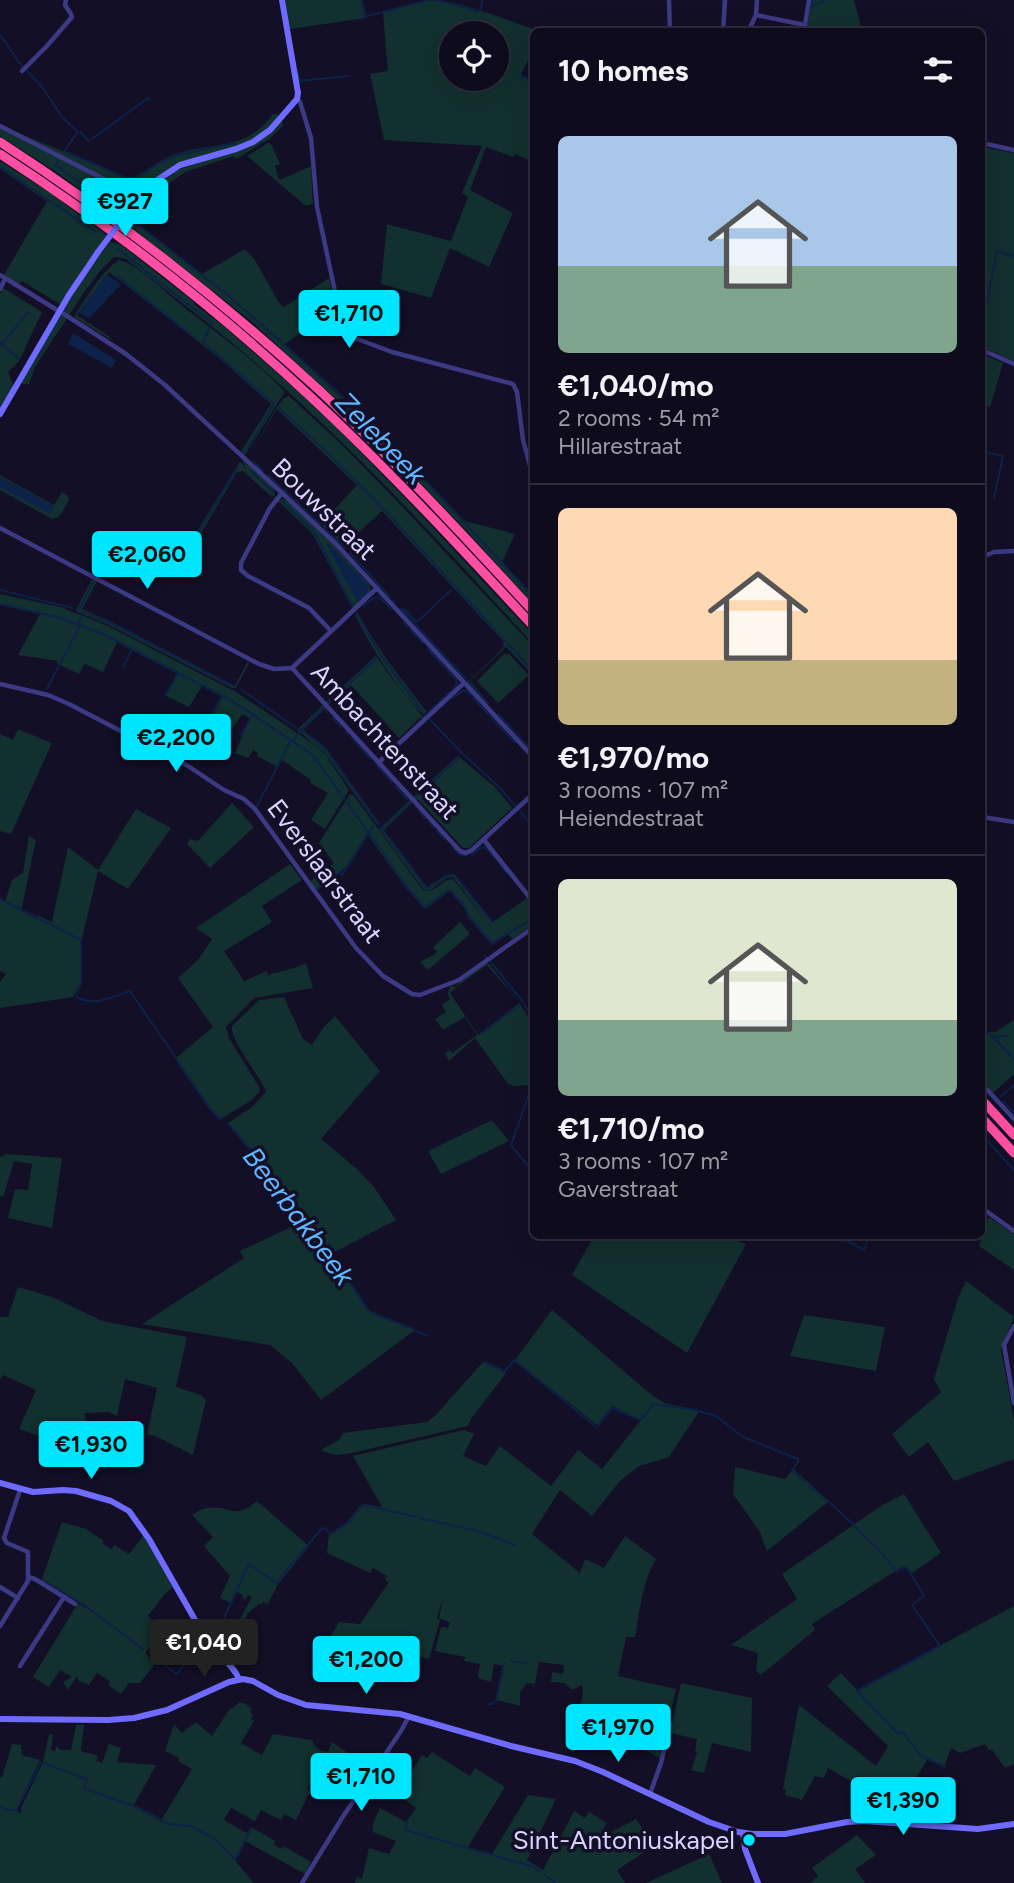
<!DOCTYPE html>
<html lang="en">
<head>
<meta charset="utf-8">
<style>
	:root { --surface:#0e0b1c; --page:#1c1929; --text:#f1f3f6; --muted:#9b9ba3; --line:#2e2b3b; --accent:#00e5ff }
	body { margin:0; font-family:Figtree,sans-serif; background:var(--page); color:var(--text); height:100vh; display:flex; flex-direction:column; font-size:26px; white-space:nowrap }
	* { box-sizing:border-box; margin:0 }
	p { font-size:23px; color:var(--muted) }
	.icon { flex:none; width:38px; height:38px; fill:none; stroke:currentColor; stroke-width:2; stroke-linecap:round; stroke-linejoin:round }
	.map { position:relative; flex:1; overflow:hidden }
	.details { position:absolute; left:530px; top:28px; width:455px; height:1211px; display:flex; flex-direction:column; background:var(--surface); border-radius:10px; box-shadow:0 7px 28px #0002,0 0 0 2px var(--line) }
	.details>* { flex:none }
	.tools { position:absolute; left:439px; top:21px; display:grid; gap:14px }
	.tools a { display:grid; place-items:center; width:70px; height:70px; border-radius:50%; background:var(--surface); box-shadow:0 7px 28px #0002,0 0 0 2px var(--line); font-size:35px }
	.price { position:absolute; translate:-50% -60px; padding:0 16px; border-radius:7px; background:var(--accent); color:#111; font-size:23px; line-height:46px; filter:drop-shadow(0 2px 4px #0008) }
	.price::after { content:''; position:absolute; left:50%; top:42px; width:21px; height:16px; margin-left:-10px; background:inherit; clip-path:polygon(0 0,100% 0,50% 100%) }
	.price.selected { background:#222; color:#fff }
	ul { padding:0; list-style:none }
	li { display:grid; align-content:center; gap:14px; height:371px; padding:0 28px }
	li+li { border-top:2px solid var(--line) }
	li span { display:grid; place-items:center; height:217px; border-radius:10px; color:#555 }
	li>.icon { margin-inline-start:auto }
	span .icon { width:126px; height:126px; fill:#fffc; stroke-width:1 }
	li b { font-size:30px }
	h2 { display:flex; justify-content:space-between; align-items:center; height:84px; padding:0 28px; font-size:30px }
	.map>svg:first-child { display:block }
	.green { fill:#12302f; fill-rule:evenodd }
	.water { fill:#0c2248 }
	.lines { fill:none; stroke-linecap:round; stroke-linejoin:round }
	.stream { stroke:#0c2248; stroke-width:2 }
	.street { stroke:#3d3a85; stroke-width:4.5 }
	.secondary { stroke:#6f6bff; stroke-width:6 }
	.highway { stroke:#ff4fa3; stroke-width:9 }
	.secondary-bridge { stroke:#6f6bff; stroke-width:6 }
	.poi-dot { fill:#00e5ff; stroke:#130f26; stroke-width:2.5 }
	.labels { text-anchor:middle; stroke-width:7; stroke-linejoin:round; paint-order:stroke }
	.street-label { font-size:26px; fill:#d9d4ff; stroke:#130f26 }
	.poi-label { font-size:26px; fill:#d9d4ff; stroke:#130f26; text-anchor:end }
	.water-label { font-size:28px; font-style:italic; fill:#62b6ff; stroke:#130f26 }
</style>
</head>
<body>
<div class="map">
<svg width="1014" height="1883" viewBox="0 0 1014 1883">
	<rect width="100%" height="100%" fill="#130f26"/>
	<!-- green -->
	<g class="green">
		<path d="M285,0H363L366,18L290,29Z"/>
		<path d="M426,0C462,0 505,20 539,31L534,32V49L521,74L534,80V162L515,154L513,157L486,147L470,190L513,213L489,267L450,248L431,298L381,284L387,224L451,241L468,197L462,193L482,146L384,140L370,74L388,71L383,13ZM452,33H497V79H452Z"/>
		<path d="M812,0H854L862,31H806Z"/>
		<path d="M273,114H277L279,118L265,131L251,140L225,150L196,158L142,190L133,192L9,129L129,179C145,173 157,161 173,155C210,141 247,152 273,114Z"/>
		<path d="M281,122H283V126L269,139L236,159L234,156L185,172L167,185L138,224L202,274L245,249L255,260L279,303L284,307L329,278L336,308L285,344L408,462L465,521L515,534L502,562L534,596V605L464,528L360,421L251,321L126,223L150,190L170,174L182,168L240,150Z"/>
		<path d="M0,127L127,193C135,203 127,210 121,220L58,173L0,136Z"/>
		<path d="M268,143L271,144L280,164L275,166L278,175L277,176L280,180L311,166L313,203L306,206L247,156Z"/>
		<path d="M982,147L1014,153V361L982,347Z"/>
		<path d="M0,161L50,193L108,236L87,262L61,305L22,281L19,284L4,275L47,201L0,169Z"/>
		<path d="M110,242L120,244L194,302V304L221,324L291,385L336,427L410,503L534,636V645C448,551 362,456 266,372C221,332 173,296 126,259L117,257L113,258L101,270L85,291L35,367L29,384H22V382L82,279Z"/>
		<path d="M119,260C139,265 164,291 180,304C215,332 253,358 284,391V393L245,455L242,453V450L271,404L218,357L109,272L77,315L107,335L113,341L74,317C84,300 103,270 119,260Z"/>
		<path d="M3,288L42,312L19,361L8,372L14,387L0,411V294Z"/>
		<path d="M982,354L1003,363L990,407L982,405Z"/>
		<path d="M289,396L340,443L396,500L534,647V676L506,647L470,681L489,703L487,705L467,683L504,647L503,644L504,642L382,511L344,546L321,524L357,485L277,409L247,459L277,407L284,398Z"/>
		<path d="M242,459L274,488L275,497L270,494L274,499L243,471L237,472L179,571L114,545L99,575H94L110,542L114,540L171,563H177L240,462L242,463L247,471Z"/>
		<path d="M0,475L54,505L62,492L68,496L69,500L59,517L52,519L0,490Z"/>
		<path d="M282,499L288,501L331,542L370,585V592L353,609L312,533L278,501Z"/>
		<path d="M92,579L97,581L82,609L110,621L235,686L248,661L249,663L236,688H232L109,625L77,612L76,610Z"/>
		<path d="M0,594L60,607L106,625L236,692L315,745L325,754L349,790L325,829L311,820L328,793L310,783L311,780L282,760L278,767L257,756L258,753L253,750L248,758L235,753L250,718L242,714L233,728L229,726L227,728L210,721L223,697L202,686L189,707L166,696L177,673L117,642L103,672L85,664L79,674L57,664L58,661L18,655L40,614L0,605Z"/>
		<path d="M358,613C378,650 401,679 427,712L424,715C397,689 372,649 355,615Z"/>
		<path d="M504,654H509L529,675L498,703L477,681Z"/>
		<path d="M376,656L390,676L424,718H420L399,738L351,685L328,705L326,702Z"/>
		<path d="M323,705L326,708L303,730L326,748L380,824L409,799L378,826L324,752L297,730Z"/>
		<path d="M18,729L52,743L11,834L0,831V734L13,740Z"/>
		<path d="M458,756L496,788L513,809H511L469,848H463L418,799L416,800L413,797Z"/>
		<path d="M350,794L354,796L423,890C435,895 441,879 453,879L491,927L453,877L447,878L430,890H424L379,829L410,800L412,803L384,830L427,887L446,875L454,874L493,922L527,898L534,907V924L512,939L508,934L492,945L468,917L465,909L450,891L425,909L406,888L367,834L346,867L315,890L309,882L334,863L319,843Z"/>
		<path d="M232,803L254,827L210,868L187,844L190,839L198,841Z"/>
		<path d="M136,809L171,828L128,889L98,871L82,938L80,984L73,997L0,1008V982L6,974L0,971V900L5,902L12,880L23,873L29,836L36,840L21,911L37,919L39,916L52,922L68,847L98,870Z"/>
		<path d="M290,864L302,880L262,906L272,922L224,951L244,981L267,971L268,975C281,971 294,969 306,963L313,988L254,998L226,1027L229,1038L259,1087L260,1091L252,1100L219,1120L176,1058L213,1027L178,978L198,960L212,939L196,928Z"/>
		<path d="M460,922L470,934L428,970L420,962C426,957 431,958 437,952L433,947Z"/>
		<path d="M486,963L489,964L518,1001L487,965L460,984L450,993L478,1035L519,1003L534,1025V1072L530,1085L514,1086L508,1084L475,1038L449,1061L445,1053L450,1050L452,1053L477,1035L465,1017L443,1030L435,1019L446,1012L442,1005L450,999L447,993L449,992L448,991L451,986L455,987L460,982Z"/>
		<path d="M284,997L303,1039L312,1045L323,1028L335,1016L380,1071L321,1139L357,1169L374,1187L396,1220L331,1254L368,1310L415,1330L321,1400L292,1363L270,1345L142,1324L244,1258L240,1251L308,1219L228,1123L251,1108L266,1092C260,1075 230,1042 232,1026L259,1000Z"/>
		<path d="M1014,1020V1074L993,1093L982,1080V1037L987,1032H995Z"/>
		<path d="M492,1120L509,1141L441,1174L428,1151Z"/>
		<path d="M6,1154L62,1158L52,1228L8,1218L15,1189L28,1190L32,1164L14,1161L3,1197L0,1196V1157Z"/>
		<path d="M989,1217L1014,1234V1270L979,1246Z"/>
		<path d="M594,1236H723L746,1244L687,1353L572,1275Z"/>
		<path d="M966,1281L1014,1317L1001,1349L1014,1420V1459L954,1481L928,1442L909,1457L892,1434L941,1392L934,1379L958,1298Z"/>
		<path d="M18,1287L52,1297L102,1321L187,1337L176,1387L201,1395L206,1400L193,1455L157,1437L147,1434L157,1388L125,1379L117,1416L108,1412L85,1413L86,1426L79,1450L53,1442V1439L46,1436L45,1438L19,1429L36,1390L3,1375L0,1380V1317H8Z"/>
		<path d="M552,1310L653,1396L667,1404L700,1410L669,1457L639,1466L620,1481L592,1516L560,1490L532,1534L580,1573L585,1559L604,1568L625,1536L656,1559C642,1583 640,1611 635,1637H626L618,1676L676,1689L660,1758L607,1730L605,1739L581,1732L586,1713L579,1710L583,1694L582,1685L572,1690L565,1683L551,1682L552,1672L563,1674L564,1665L539,1662L535,1684L527,1683L520,1692V1706L497,1700L504,1666L494,1664L491,1682L478,1678L480,1664L464,1661L465,1657L435,1651L441,1627L448,1628L450,1623L439,1618L443,1598L437,1618L440,1620L429,1659L407,1653L398,1677L383,1661L378,1679L336,1671L315,1663L339,1622L360,1624L389,1582L385,1580L387,1576L373,1568L370,1573L327,1553L329,1534L347,1522L361,1505L365,1504L382,1507L353,1456L464,1430L474,1434L463,1456L486,1466L500,1446L551,1486L578,1450L602,1469L641,1420L612,1406L597,1425L515,1360Z"/>
		<path d="M804,1315L885,1327L876,1371L790,1356Z"/>
		<path d="M483,1362L506,1373L471,1419L468,1426L347,1454L336,1455L322,1451V1449L339,1440L343,1433L427,1422L435,1416Z"/>
		<path d="M735,1467L785,1479L793,1469L829,1501L767,1551L760,1532L733,1494Z"/>
		<path d="M904,1494L941,1553L912,1573L905,1566L900,1568L812,1624L815,1630L761,1675L756,1671L758,1653L731,1645L797,1599L782,1574L881,1506Z"/>
		<path d="M257,1501L309,1546L278,1584L268,1604L263,1602L261,1605L259,1604L248,1613L244,1621L240,1619L252,1597L248,1595L245,1600L242,1598L243,1595L237,1592L231,1603L220,1598L230,1576L204,1546L213,1537L192,1515C197,1512 203,1508 208,1508C231,1504 232,1522 257,1501Z"/>
		<path d="M62,1522L86,1529L104,1541L102,1544L112,1549L114,1545L129,1554L144,1535L173,1587L164,1595L148,1616L157,1624L160,1622L163,1624L151,1638L155,1642L145,1653L150,1658L153,1655L159,1659L140,1683H129L121,1694L108,1685L110,1681L97,1673L89,1685L79,1681L77,1676L68,1690L63,1682L72,1677L60,1670L49,1687L33,1677L78,1603L85,1608L86,1607L42,1579Z"/>
		<path d="M1014,1606V1764L1005,1768L992,1750H989L985,1744L960,1753L951,1748L945,1765L927,1760L901,1803L894,1800L886,1815H872L884,1789L870,1780L866,1790L828,1768L824,1778L815,1776L802,1800L785,1795L786,1789H783L799,1705L876,1766L888,1746L827,1686L841,1673L857,1690Z"/>
		<path d="M681,1683L752,1698L751,1752L712,1743L704,1773L691,1770L697,1752L695,1751L697,1739L670,1733Z"/>
		<path d="M240,1702L246,1704L252,1709L250,1712L253,1715L251,1719L254,1721L241,1743L262,1755L273,1734L312,1740C316,1749 318,1750 328,1752L332,1742L352,1756L330,1786L316,1779L314,1783L310,1782L307,1789L310,1791L296,1820L284,1814L281,1820L261,1810L255,1821L231,1808L224,1820L247,1833L251,1827L275,1841L274,1845L282,1849L284,1846L311,1862L305,1874L245,1841L235,1858L237,1863L254,1883H0V1777H2L12,1744L21,1745L22,1755L40,1760L22,1797L17,1812L21,1813V1808L43,1762L49,1734L53,1735L51,1750L55,1751L57,1746L60,1750H71L76,1725H84L81,1751L98,1756L96,1761L102,1763L109,1744L121,1748L117,1762L156,1765L134,1805L162,1819L192,1769L178,1761L179,1758L165,1751L174,1724L182,1733L196,1722L212,1736L228,1711Z"/>
		<path d="M432,1752L470,1776L475,1768L505,1787L468,1847L492,1854L528,1795L556,1799L527,1860L543,1870L574,1811L585,1818L589,1812L607,1823L604,1827L609,1833L636,1819L654,1846L617,1870L625,1883H355L357,1877L362,1879L369,1848L389,1854L396,1841L373,1832V1824L380,1808L406,1822L416,1808L397,1794L422,1755L427,1758Z"/>
		<path d="M857,1835L876,1855L855,1869L865,1883H810L818,1876L812,1868Z"/>
		<path d="M709,1854L722,1883H646Z"/>
	</g>
	<!-- water -->
	<g class="water">
		<path d="M107,275L121,284L89,319L79,312Z"/>
		<path d="M73,333L116,360L112,368L68,344Z"/>
		<path d="M0,477L54,506L50,514L0,487Z"/>
		<path d="M326,544H329L368,585L369,589L367,593L357,602Z"/>
	</g>
	<g class="lines">
		<!-- stream -->
		<g class="stream">
			<path d="M362,0L364,17L429,0"/>
			<path d="M436,0L445,2"/>
			<path d="M812,0L811,7L825,0"/>
			<path d="M450,3L477,11L480,10L483,0"/>
			<path d="M0,35L22,66L43,88L62,117L78,132L64,151"/>
			<path d="M297,70L300,81L348,76"/>
			<path d="M521,78L522,76L534,81"/>
			<path d="M80,132L89,141"/>
			<path d="M92,139L148,98L150,99"/>
			<path d="M64,151L126,178L138,177L159,163L177,155L234,143"/>
			<path d="M58,161L55,165L114,206"/>
			<path d="M0,167L96,232"/>
			<path d="M137,224L230,297L332,387L409,463L534,597"/>
			<path d="M118,249L133,261"/>
			<path d="M137,257L133,261L212,323V325"/>
			<path d="M117,276L196,339"/>
			<path d="M982,326L997,251L1014,256"/>
			<path d="M209,328L203,342L274,404L245,453"/>
			<path d="M0,343L19,359"/>
			<path d="M2,344L28,312"/>
			<path d="M279,408C360,480 432,561 505,641"/>
			<path d="M982,452L1003,456L994,498"/>
			<path d="M254,462L263,471"/>
			<path d="M251,471L273,492"/>
			<path d="M268,475L320,524"/>
			<path d="M283,502L314,532L352,605"/>
			<path d="M322,525L345,549"/>
			<path d="M350,553L390,597"/>
			<path d="M97,574L112,545L115,542L173,566H177L238,468"/>
			<path d="M0,590L72,608"/>
			<path d="M393,600L395,603"/>
			<path d="M0,604L57,617L103,634L234,702L313,755L344,799"/>
			<path d="M363,606C378,593 378,595 391,609"/>
			<path d="M400,608L465,678"/>
			<path d="M404,609L417,622L451,590"/>
			<path d="M79,610L93,582"/>
			<path d="M82,613L83,612L111,623L233,686"/>
			<path d="M357,613C375,650 400,682 425,714"/>
			<path d="M78,623L81,617"/>
			<path d="M404,623L407,626"/>
			<path d="M410,629L423,643"/>
			<path d="M509,645L534,672"/>
			<path d="M428,649L456,679L457,684L453,689"/>
			<path d="M123,667L132,649"/>
			<path d="M468,681L488,703"/>
			<path d="M47,689L80,625"/>
			<path d="M242,690L296,728"/>
			<path d="M166,695L178,674"/>
			<path d="M446,695L451,691"/>
			<path d="M453,698L462,691H467L470,694"/>
			<path d="M473,698L514,742"/>
			<path d="M329,702L376,659"/>
			<path d="M439,702L444,697"/>
			<path d="M432,708L437,704"/>
			<path d="M324,709L327,712"/>
			<path d="M429,712L430,710"/>
			<path d="M498,714L534,753"/>
			<path d="M211,717L222,696"/>
			<path d="M333,718L341,727"/>
			<path d="M430,720L463,754L501,789L515,806"/>
			<path d="M299,729L318,742L326,750L379,825"/>
			<path d="M299,732L323,708"/>
			<path d="M346,732L348,735"/>
			<path d="M241,736L252,715"/>
			<path d="M351,737L371,759"/>
			<path d="M294,741L297,734"/>
			<path d="M375,763L392,782"/>
			<path d="M395,786L407,799"/>
			<path d="M416,797L458,759"/>
			<path d="M346,801L407,887L424,907L450,890L463,904L469,916L492,943L534,918"/>
			<path d="M529,803L534,798"/>
			<path d="M257,806L290,742"/>
			<path d="M415,807L416,808"/>
			<path d="M419,811L425,818"/>
			<path d="M520,811L534,829"/>
			<path d="M429,822L434,827"/>
			<path d="M381,828L426,888H428L447,876H455L492,922"/>
			<path d="M383,828L410,803"/>
			<path d="M437,831L444,839"/>
			<path d="M453,848L461,855L465,856"/>
			<path d="M472,855L479,849L485,847L497,860"/>
			<path d="M499,863L507,873"/>
			<path d="M316,890L339,873L342,875L373,826"/>
			<path d="M0,899L81,940V982L76,997C96,1007 110,997 130,991L176,1058"/>
			<path d="M485,956L487,958"/>
			<path d="M490,961L523,1002L534,1020"/>
			<path d="M982,1029L993,1037L1008,1036"/>
			<path d="M480,1034L520,1005"/>
			<path d="M993,1037L1014,1059"/>
			<path d="M177,1061L211,1110L222,1120"/>
			<path d="M534,1080L511,1145L528,1166L531,1167L534,1160"/>
			<path d="M1000,1097L1014,1085"/>
			<path d="M1003,1101L1014,1113"/>
			<path d="M229,1124L309,1220L368,1310"/>
			<path d="M982,1135L1014,1170"/>
			<path d="M838,1236L864,1250L869,1236"/>
			<path d="M371,1313L413,1329"/>
			<path d="M416,1331L427,1336"/>
			<path d="M485,1362L503,1371"/>
			<path d="M504,1372L514,1360L594,1425"/>
			<path d="M597,1427L612,1408L639,1419L643,1418L653,1404L695,1410L716,1416L743,1437L798,1459V1462L792,1471L805,1482"/>
			<path d="M808,1485L825,1499"/>
			<path d="M828,1501L853,1524"/>
			<path d="M420,1518L477,1531L515,1545"/>
			<path d="M854,1526L882,1553L896,1572L905,1567L908,1570L924,1596L912,1605L940,1646L857,1691L897,1733L903,1732L920,1755L945,1767"/>
			<path d="M333,1533L350,1521L362,1506L365,1505L416,1517"/>
			<path d="M43,1580L84,1605L143,1649"/>
			<path d="M213,1642L249,1564L276,1583L322,1528L326,1529L330,1534"/>
			<path d="M159,1661L177,1674L203,1643"/>
			<path d="M511,1661L526,1663"/>
			<path d="M496,1701L504,1663"/>
			<path d="M489,1704H492L494,1702"/>
			<path d="M44,1763L86,1779L87,1780L84,1787L86,1789L131,1805L168,1824L191,1826L215,1839L234,1859L238,1855L251,1828"/>
			<path d="M0,1807L12,1811L17,1809L41,1762"/>
			<path d="M407,1821L405,1830L534,1867L539,1871"/>
			<path d="M544,1874L555,1883"/>
		</g>
		<!-- street -->
		<g class="street">
			<path d="M669,0L670,32"/>
			<path d="M756,15L805,25"/>
			<path d="M723,32L725,0"/>
			<path d="M748,32L756,15L757,0"/>
			<path d="M802,32L805,25L809,0"/>
			<path d="M22,71L46,47L72,17L71,14L65,5L66,0"/>
			<path d="M297,99L300,102L311,138L317,207L343,329L352,337L392,352L513,384L517,392L523,440L534,480"/>
			<path d="M0,126L135,195L139,198"/>
			<path d="M982,143L1014,150"/>
			<path d="M0,275L57,310"/>
			<path d="M0,289L5,279"/>
			<path d="M64,314L126,354L165,385L282,493L335,543L534,758"/>
			<path d="M982,350L1014,364"/>
			<path d="M282,493L270,508L241,563V570L248,576L309,608L331,631"/>
			<path d="M0,528L259,664L274,669L292,668"/>
			<path d="M982,557L994,552L1014,551"/>
			<path d="M292,668L460,851L466,853L472,850L534,793"/>
			<path d="M292,668L377,588"/>
			<path d="M0,684L48,695L69,704L188,766L224,790L244,799L255,809L356,948L383,976L412,994L420,995L459,980L534,927"/>
			<path d="M379,762L464,683"/>
			<path d="M982,817L1014,822"/>
			<path d="M484,840L534,903"/>
			<path d="M982,1084L1014,1119"/>
			<path d="M982,1208L1014,1231"/>
			<path d="M1014,1326L1004,1345L1014,1403"/>
			<path d="M0,1587L18,1598"/>
			<path d="M64,1597L75,1604"/>
			<path d="M0,1626L28,1581V1552L7,1543L4,1538L20,1490"/>
			<path d="M20,1666L64,1597L35,1579L28,1577"/>
			<path d="M650,1794L661,1763L670,1724"/>
			<path d="M302,1883L342,1818L401,1731L409,1716"/>
		</g>
		<!-- secondary -->
		<g class="secondary">
			<path d="M131,208L151,184L180,165L236,149L253,142L270,130L297,99L298,93L282,0"/>
			<path d="M0,414L69,295L98,252"/>
			<path d="M0,1483L33,1492L63,1490L76,1491L111,1501L129,1511L149,1539L207,1641C216,1654 233,1664 239,1679"/>
			<path d="M0,1719L108,1720L134,1718L167,1710L229,1682L243,1679L253,1681L278,1695L306,1705L400,1714L511,1746L575,1761L603,1772L709,1822L738,1832L753,1834H785L847,1822L864,1821L978,1829L1014,1824"/>
			<path d="M743,1833L745,1849L758,1883"/>
		</g>
		<!-- highway -->
		<g class="highway">
			<path d="M0,142C113,215 220,299 319,390C394,460 464,536 534,612"/>
			<path d="M0,154C111,226 216,308 313,399C390,471 462,549 534,627"/>
			<path d="M982,1100L1014,1135"/>
			<path d="M982,1118L1014,1153"/>
		</g>
		<!-- secondary-bridge -->
		<path class="secondary-bridge" d="M98,252L131,208"/>
	</g>
	<!-- markers -->
	<circle class="poi-dot" cx="749" cy="1840" r="7"/>
	<g class="labels">
		<!-- street labels -->
		<g class="street-label">
			<text transform="translate(324 509) rotate(44)" y="9">Bouwstraat</text>
			<text transform="translate(385 741) rotate(47)" y="9">Ambachtenstraat</text>
			<text transform="translate(325 871) rotate(53)" y="9">Everslaarstraat</text>
		</g>
		<!-- poi labels -->
		<g class="poi-label">
			<text x="735" y="1849">Sint-Antoniuskapel</text>
		</g>
		<!-- water labels -->
		<g class="water-label">
			<text transform="translate(381 438) rotate(46)" y="10">Zelebeek</text>
			<text transform="translate(299 1216) rotate(53)" y="10">Beerbakbeek</text>
		</g>
	</g>
</svg>
<div class="tools">
<a><svg class="icon" aria-label="locate" viewBox="0 0 24 24"><circle cx="12" cy="12" r="6"/><path d="M12 2v4M12 18v4M2 12h4M18 12h4"/></svg></a>
</div>
<b class="price" style="left:125px;top:238px">€927</b>
<b class="price" style="left:349px;top:350px">€1,710</b>
<b class="price" style="left:147px;top:591px">€2,060</b>
<b class="price" style="left:176px;top:774px">€2,200</b>
<b class="price" style="left:91px;top:1481px">€1,930</b>
<b class="price selected" style="left:204px;top:1679px">€1,040</b>
<b class="price" style="left:366px;top:1696px">€1,200</b>
<b class="price" style="left:618px;top:1764px">€1,970</b>
<b class="price" style="left:361px;top:1813px">€1,710</b>
<b class="price" style="left:903px;top:1837px">€1,390</b>
<section class="details">
<h2>10 homes<svg class="icon" aria-label="filters" viewBox="0 0 24 24"><path d="M4 7h16M4 17h16"/><circle cx="9" cy="7" r="2"/><circle cx="15" cy="17" r="2"/></svg></h2>
<ul>
<li><span style="background:linear-gradient(#a9c7e8 60%,#7fa58c 0)"><svg class="icon" aria-label="home" viewBox="0 0 24 24"><path d="M3 11l9-7 9 7M6 9v11h12V9"/></svg></span><div><b>€1,040/mo</b><p>2 rooms · 54 m²</p><p>Hillarestraat</p></div></li>
<li><span style="background:linear-gradient(#ffd9b3 70%,#c2b280 0)"><svg class="icon" aria-label="home" viewBox="0 0 24 24"><path d="M3 11l9-7 9 7M6 9v11h12V9"/></svg></span><div><b>€1,970/mo</b><p>3 rooms · 107 m²</p><p>Heiendestraat</p></div></li>
<li><span style="background:linear-gradient(#dfe7d0 65%,#7fa58c 0)"><svg class="icon" aria-label="home" viewBox="0 0 24 24"><path d="M3 11l9-7 9 7M6 9v11h12V9"/></svg></span><div><b>€1,710/mo</b><p>3 rooms · 107 m²</p><p>Gaverstraat</p></div></li>
</ul>
</section>
</div>
</body>
</html>
